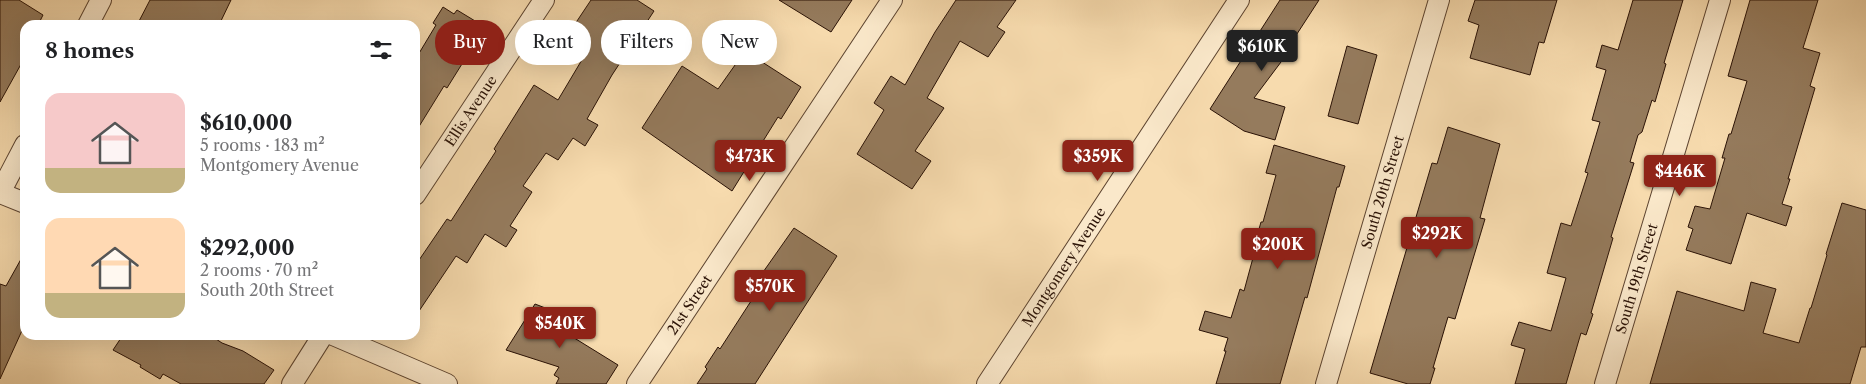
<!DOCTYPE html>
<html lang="en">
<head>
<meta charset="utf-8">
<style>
	:root { --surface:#fff; --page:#f6f6f6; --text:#202124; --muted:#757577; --accent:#8f2418 }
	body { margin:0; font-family:"Libre Caslon Text",serif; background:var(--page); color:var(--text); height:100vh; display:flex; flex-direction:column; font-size:19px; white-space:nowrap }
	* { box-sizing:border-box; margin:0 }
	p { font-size:16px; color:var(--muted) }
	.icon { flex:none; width:28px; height:28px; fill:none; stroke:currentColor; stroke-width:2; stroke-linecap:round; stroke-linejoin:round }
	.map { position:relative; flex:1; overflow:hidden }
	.sheet { position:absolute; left:20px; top:20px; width:400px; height:320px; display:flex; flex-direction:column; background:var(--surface); border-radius:15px; box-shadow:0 5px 20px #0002 }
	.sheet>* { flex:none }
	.banner { position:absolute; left:435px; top:20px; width:475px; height:45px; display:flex; gap:10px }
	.price { position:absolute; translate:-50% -42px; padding:0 11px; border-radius:5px; background:var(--accent); color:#fff; font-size:16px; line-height:32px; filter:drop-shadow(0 1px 2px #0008) }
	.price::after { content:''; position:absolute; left:50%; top:30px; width:15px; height:11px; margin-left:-8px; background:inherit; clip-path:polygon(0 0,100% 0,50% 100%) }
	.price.active { background:#222; color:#fff }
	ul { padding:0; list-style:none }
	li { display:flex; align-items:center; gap:15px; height:125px; padding:0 25px }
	li span { display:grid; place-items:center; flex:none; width:140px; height:100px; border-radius:15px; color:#555 }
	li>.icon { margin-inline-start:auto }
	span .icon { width:60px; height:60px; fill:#fffc; stroke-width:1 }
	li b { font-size:21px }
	h2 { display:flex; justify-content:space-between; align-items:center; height:60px; padding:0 25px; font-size:21px }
	.tag { padding:0 18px; border-radius:22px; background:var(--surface); box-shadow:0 5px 20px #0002; font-size:18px; line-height:45px }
	.tag.active { background:var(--accent); color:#fff }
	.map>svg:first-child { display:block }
	.building { fill:#957b5d; stroke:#2a1206 }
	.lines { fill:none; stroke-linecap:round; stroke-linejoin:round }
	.minor-casing { stroke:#5d4430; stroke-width:22 }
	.minor { stroke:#fae8ca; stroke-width:20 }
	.labels { text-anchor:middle; stroke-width:4.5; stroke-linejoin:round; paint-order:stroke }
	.street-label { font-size:14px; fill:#2a1206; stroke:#fae8ca }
</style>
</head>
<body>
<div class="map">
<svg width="1866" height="384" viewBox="0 0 1866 384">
	<rect width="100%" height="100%" fill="#f7dbae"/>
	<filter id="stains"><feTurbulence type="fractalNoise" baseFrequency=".004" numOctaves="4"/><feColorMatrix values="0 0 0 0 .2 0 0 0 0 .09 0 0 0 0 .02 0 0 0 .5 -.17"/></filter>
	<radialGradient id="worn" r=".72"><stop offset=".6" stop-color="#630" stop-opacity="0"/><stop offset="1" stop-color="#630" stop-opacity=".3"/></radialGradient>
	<!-- building -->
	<g class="building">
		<path d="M0,0H19L43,15L38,25H25V57L0,102Z"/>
		<path d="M150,0H231L219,25H137Z"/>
		<path d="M591,0H637L654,11L612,75L587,119L598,125L585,146L573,138L558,160L546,153L523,186L532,192L510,226L517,230L506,247L485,234L467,263L456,256L415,317V266L447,219L451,221L496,151L494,149L534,85L558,100L586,53L571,43L569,33Z"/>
		<path d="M779,0H852L831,32Z"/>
		<path d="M956,0H1016L997,27L1005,32L988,57L960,41L927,98L944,108L915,151L931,161L912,189L857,154L884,110L874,103L891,76L905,85L935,32Z"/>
		<path d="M1280,0H1319L1282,57L1284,58L1254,98L1285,107L1275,140L1244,131L1210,109Z"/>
		<path d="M1475,0H1557L1544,43L1539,42L1530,75L1470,58L1479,25L1468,21Z"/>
		<path d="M1633,0H1683L1664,63L1666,64L1655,102L1652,100L1642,132L1638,135L1630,162L1634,163L1611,237L1613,238L1591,313L1593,314L1586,335L1581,333L1566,384H1515L1525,349L1511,345L1519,322L1551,331L1566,278L1547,273L1561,223L1571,226L1588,173L1585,172L1600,122L1592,120L1606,70L1596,67L1602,45L1618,50Z"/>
		<path d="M1750,0H1818L1803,48L1820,53L1810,86L1815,88L1788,179H1790L1782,204L1792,207L1786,226L1747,213L1731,264L1686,250L1693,229L1688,227L1695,206L1710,209L1725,158H1722L1729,134H1731L1747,81L1728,76Z"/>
		<path d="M443,7L454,14L457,10L485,27L447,88L444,86L415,133V60L436,25L433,23Z"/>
		<path d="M1347,46L1377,55L1358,124L1328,116Z"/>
		<path d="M745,51L801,87L781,119L778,117L732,191L642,128L682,66L718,89Z"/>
		<path d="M1448,127L1500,144L1480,218L1485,219L1455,319L1448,317L1433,368H1435L1430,384H1408L1370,373L1432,163L1437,164Z"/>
		<path d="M1274,145L1345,166L1339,187H1337L1307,298L1305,297L1280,384H1216L1226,351H1224L1228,338L1199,330L1205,311L1231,318L1240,289L1244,291L1257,243H1255L1261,222H1263L1276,175L1266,173Z"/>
		<path d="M1842,203L1866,210V347H1861L1850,384H1650L1677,291L1744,311L1751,282L1776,289L1763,333L1799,343L1810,308H1811L1827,255L1826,254Z"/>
		<path d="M794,228L837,256L755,384H697L707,369L705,367L718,347L720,349L753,298L751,296L756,287L754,285Z"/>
		<path d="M25,252V324L0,379V284L6,286Z"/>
		<path d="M535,304L571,318L563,331L618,365L606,384H556L559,378L554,375L559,367L506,350Z"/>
		<path d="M123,335H210L222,343L243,351L274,370L264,384H181L163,374L160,379L140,367L141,365L113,350Z"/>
	</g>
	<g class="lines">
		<defs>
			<g id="minor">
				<path d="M88,25L101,0"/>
				<path d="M0,193L25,145"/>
				<path d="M0,193L25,203"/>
				<path id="s1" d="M415,195L544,0"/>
				<path d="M333,335L447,384"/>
				<path d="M292,384L323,335"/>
				<path id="s2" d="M637,384L892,0"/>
				<path id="s3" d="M987,384L1239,0"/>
				<path id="s4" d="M1326,384L1439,0"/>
				<path id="s5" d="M1605,384L1720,0"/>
			</g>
		</defs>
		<!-- minor casing -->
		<use href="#minor" class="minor-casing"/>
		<!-- minor -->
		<use href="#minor" class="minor"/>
	</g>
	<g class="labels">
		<!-- street labels -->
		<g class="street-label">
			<text dy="5" stroke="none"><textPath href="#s1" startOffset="101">Ellis Avenue</textPath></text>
			<text dy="5" stroke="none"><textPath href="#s4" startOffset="200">South 20th Street</textPath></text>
			<text dy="5" stroke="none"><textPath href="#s3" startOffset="140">Montgomery Avenue</textPath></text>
			<text dy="5" stroke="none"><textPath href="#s5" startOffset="110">South 19th Street</textPath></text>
			<text dy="5" stroke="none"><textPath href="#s2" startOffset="95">21st Street</textPath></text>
		</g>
	</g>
	<rect width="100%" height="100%" filter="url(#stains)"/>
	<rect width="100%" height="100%" fill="url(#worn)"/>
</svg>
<b class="price active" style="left:1262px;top:72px">$610K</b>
<b class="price" style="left:750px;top:182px">$473K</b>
<b class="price" style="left:1098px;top:182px">$359K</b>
<b class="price" style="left:1680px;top:197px">$446K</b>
<b class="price" style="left:1437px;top:259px">$292K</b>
<b class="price" style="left:1278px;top:270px">$200K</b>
<b class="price" style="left:770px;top:312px">$570K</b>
<b class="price" style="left:560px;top:349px">$540K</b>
<div class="banner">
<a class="tag active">Buy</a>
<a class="tag">Rent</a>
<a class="tag">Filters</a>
<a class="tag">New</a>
</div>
<section class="sheet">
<h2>8 homes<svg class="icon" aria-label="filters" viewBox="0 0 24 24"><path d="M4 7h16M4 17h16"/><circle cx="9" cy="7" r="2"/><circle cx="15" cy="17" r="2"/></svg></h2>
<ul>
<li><span style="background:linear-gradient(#f6c9c9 75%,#c2b280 0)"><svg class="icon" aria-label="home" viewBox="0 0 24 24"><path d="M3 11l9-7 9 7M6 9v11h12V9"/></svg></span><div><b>$610,000</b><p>5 rooms · 183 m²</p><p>Montgomery Avenue</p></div></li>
<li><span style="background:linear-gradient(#ffd9b3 75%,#c2b280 0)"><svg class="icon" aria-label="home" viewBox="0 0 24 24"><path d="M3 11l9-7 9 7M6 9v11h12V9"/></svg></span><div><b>$292,000</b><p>2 rooms · 70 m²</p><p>South 20th Street</p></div></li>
</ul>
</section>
</div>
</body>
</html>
